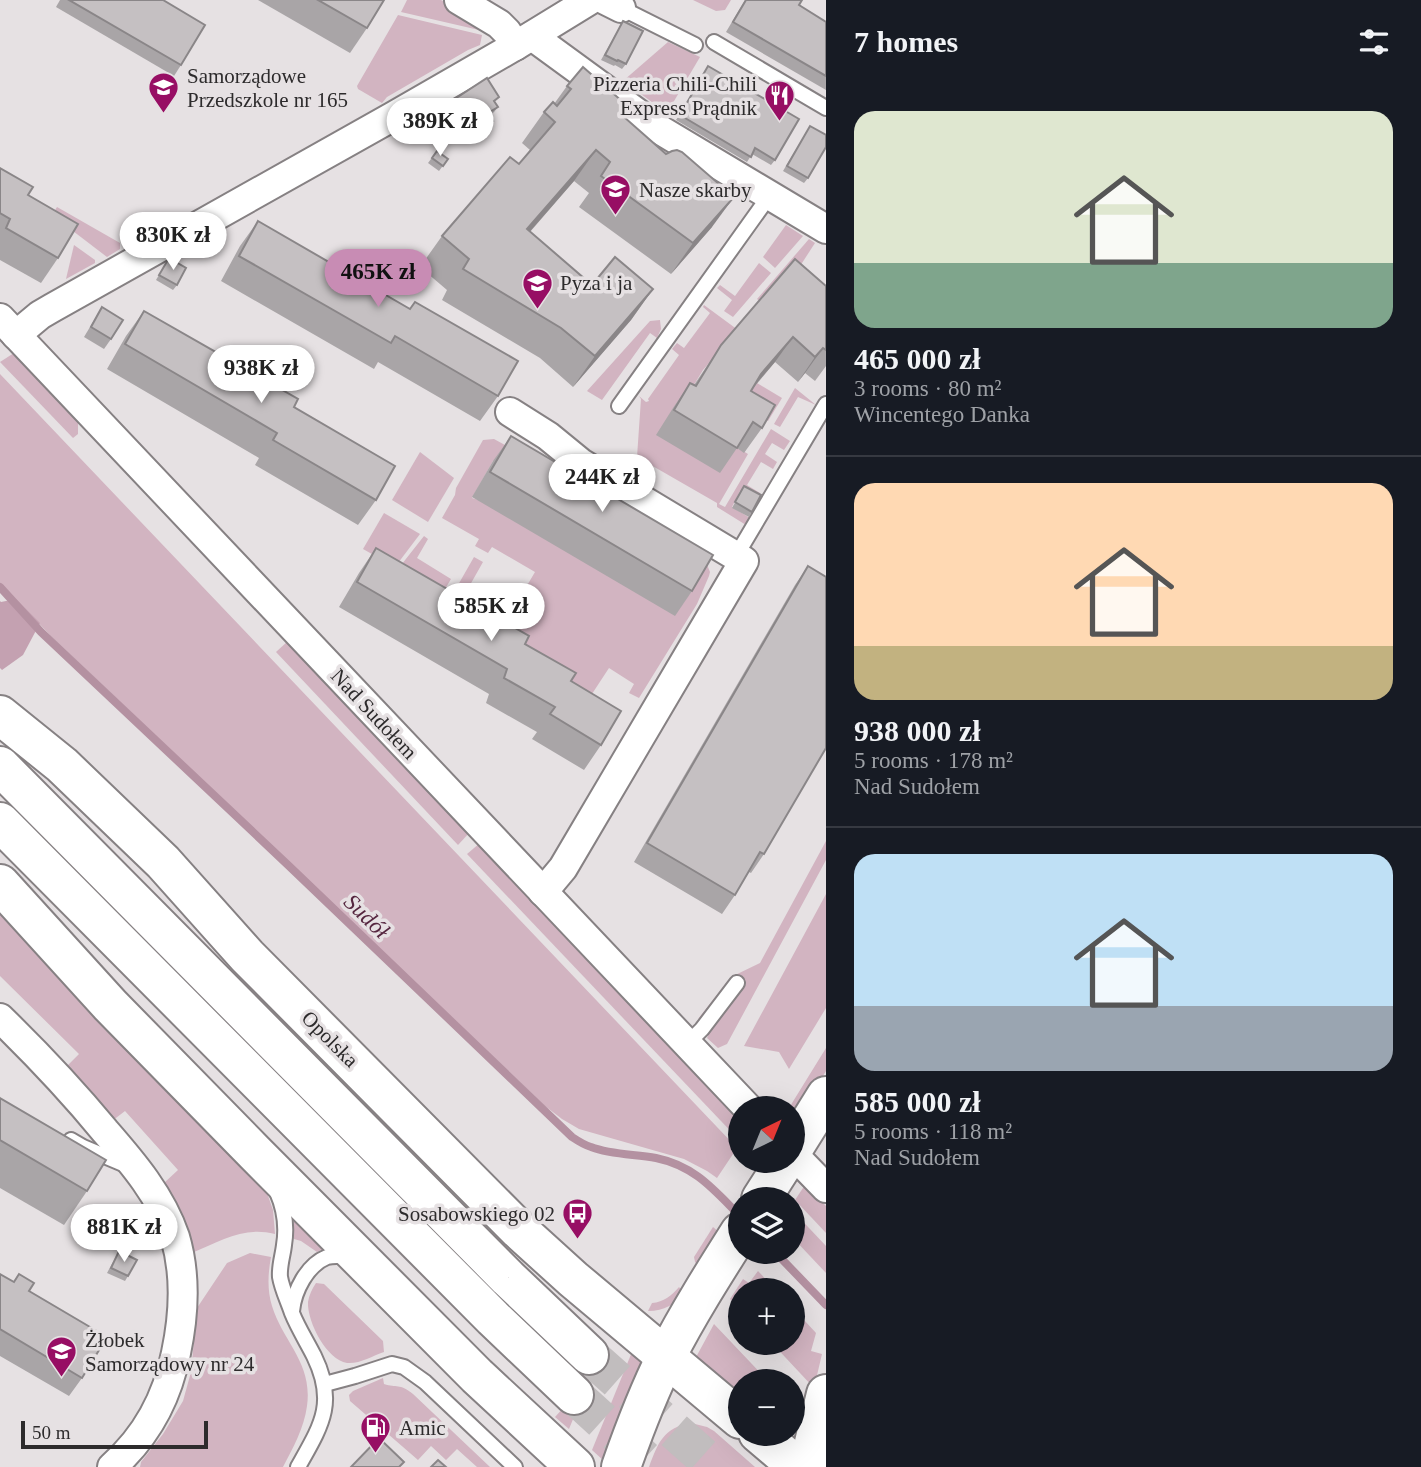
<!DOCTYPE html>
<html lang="en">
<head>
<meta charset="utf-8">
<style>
	:root { --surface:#171b24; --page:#20242c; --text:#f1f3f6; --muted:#9ea1a6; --line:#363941; --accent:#c88cb4 }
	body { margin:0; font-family:"Times New Roman",serif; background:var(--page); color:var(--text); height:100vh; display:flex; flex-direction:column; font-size:26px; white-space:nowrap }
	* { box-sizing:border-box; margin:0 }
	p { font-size:23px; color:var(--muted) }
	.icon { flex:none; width:38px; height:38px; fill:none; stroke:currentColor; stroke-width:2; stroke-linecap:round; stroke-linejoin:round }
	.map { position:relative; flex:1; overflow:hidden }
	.side { display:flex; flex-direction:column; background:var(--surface); width:595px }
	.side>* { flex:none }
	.needle { width:46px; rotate:43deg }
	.tools { position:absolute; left:728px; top:1096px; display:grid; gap:14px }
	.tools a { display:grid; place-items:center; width:77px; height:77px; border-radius:50%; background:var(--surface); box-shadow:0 7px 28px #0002; font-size:35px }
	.scale { position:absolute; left:21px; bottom:18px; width:187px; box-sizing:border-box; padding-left:7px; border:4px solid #2d2b2c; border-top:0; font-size:19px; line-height:24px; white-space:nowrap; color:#2d2b2c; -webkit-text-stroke:5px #e6e1e3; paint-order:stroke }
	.price { position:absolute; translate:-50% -60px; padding:0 16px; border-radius:24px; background:#fff; color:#222; font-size:23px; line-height:46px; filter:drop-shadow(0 2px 4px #0008) }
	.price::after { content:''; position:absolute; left:50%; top:42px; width:21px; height:16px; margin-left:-10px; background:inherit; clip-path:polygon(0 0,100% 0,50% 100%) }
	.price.active { background:var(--accent); color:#111 }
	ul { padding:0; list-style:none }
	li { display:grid; align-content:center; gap:14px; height:371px; padding:0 28px }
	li+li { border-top:2px solid var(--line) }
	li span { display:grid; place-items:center; height:217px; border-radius:21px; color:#555 }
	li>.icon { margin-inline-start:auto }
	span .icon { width:126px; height:126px; fill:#fffc; stroke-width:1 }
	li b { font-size:30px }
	h2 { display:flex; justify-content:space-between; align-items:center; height:84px; padding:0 28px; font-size:30px }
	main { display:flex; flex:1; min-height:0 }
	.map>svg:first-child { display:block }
	.green { fill:#d2b4c1 }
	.forest { fill:#c4a1b1 }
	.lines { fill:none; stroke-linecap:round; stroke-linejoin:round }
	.stream { stroke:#b491a1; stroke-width:8 }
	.primary-tunnel { stroke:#c1bdbe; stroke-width:38; stroke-dasharray:38 19; stroke-linecap:butt }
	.service-casing { stroke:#868183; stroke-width:18 }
	.minor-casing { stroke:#868183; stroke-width:32 }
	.secondary-casing { stroke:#868183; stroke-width:42 }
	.primary-casing { stroke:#868183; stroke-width:42 }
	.service { stroke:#fff; stroke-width:14 }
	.minor { stroke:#fff; stroke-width:28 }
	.secondary { stroke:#fff; stroke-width:38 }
	.primary { stroke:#fff; stroke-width:38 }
	.wall { fill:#a9a5a7 }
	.shaded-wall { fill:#8a8688 }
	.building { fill:#c5c0c2; stroke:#8a8688; stroke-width:2 }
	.labels { text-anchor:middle; stroke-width:7; stroke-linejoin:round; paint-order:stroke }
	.poi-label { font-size:21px; fill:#2d2b2c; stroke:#e6e1e3; text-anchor:start }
	.street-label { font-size:21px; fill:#2d2b2c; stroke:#e6e1e3 }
	.water-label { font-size:23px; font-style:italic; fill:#562740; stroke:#e6e1e3 }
</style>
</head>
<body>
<main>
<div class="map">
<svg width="826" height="1467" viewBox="0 0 826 1467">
	<rect width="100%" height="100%" fill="#e6e1e3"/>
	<!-- green -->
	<g class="green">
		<path d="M407,0H441L472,18L469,24L479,30L401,12Z"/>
		<path d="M693,0H731L725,10L716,11Z"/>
		<path d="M398,15L482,35L480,45L468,50L387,97L382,103L358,89L357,86Z"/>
		<path d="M668,42L700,57L667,113L623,81Z"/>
		<path d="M57,207L120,243V249L107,257L52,215Z"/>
		<path d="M786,225L803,236L775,268L763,257Z"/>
		<path d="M809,239L815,243L791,280L761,302L757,299Z"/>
		<path d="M74,245L95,260V263L66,279Z"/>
		<path d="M759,263L771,273L733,317L724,311L732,300L717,288L720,285L735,296Z"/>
		<path d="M704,305L738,330L703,370L678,411L748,454L719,504L725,507L771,429L790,441L784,450L772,443L765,454L777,462L773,469L761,462L747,485L760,493L761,502L740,491L732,507L750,518L746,525L717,507V503L637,457L641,399L639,396L646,402L649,401L648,399L679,355L672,349L677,343L684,348L710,313L703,307Z"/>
		<path d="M660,320L661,329L657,338L650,333L602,400L587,391L650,321Z"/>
		<path d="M14,353L78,420V434L73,438L0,362Z"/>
		<path d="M0,374L737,1148L717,1178L707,1171L684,1159L579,1129L562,1119L545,1106L51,636L0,583Z"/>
		<path d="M757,383L782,398L768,421L748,409L743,399Z"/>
		<path d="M795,388L816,405L798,397L780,427L774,424Z"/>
		<path d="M494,439L525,456L493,461L472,498L706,562L710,572L709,576L697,604L639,698L629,693L634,684L609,668L588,700L502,628L535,572L492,547L488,553L475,546L479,539L442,518L455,495L456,488L483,440Z"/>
		<path d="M420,452L454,478L428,522L392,500Z"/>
		<path d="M384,513L420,534L395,567L363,549Z"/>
		<path d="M424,536L428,539L417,558L451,579L442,594L398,569Z"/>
		<path d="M474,557L483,562L470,585L503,605L492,624L450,599Z"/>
		<path d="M288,641L470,832L458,845L276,652Z"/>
		<path d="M826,841V860L727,1044L718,1048L707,1038L709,1033L743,986L703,1018L698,1019L731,977L760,963Z"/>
		<path d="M480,843L740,1117V1141L467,854Z"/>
		<path d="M826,894V1008L789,1069L779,1052L744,1046Z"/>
		<path d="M0,903L266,1190L273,1210L275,1234C243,1226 221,1241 192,1253L178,1210L164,1183L178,1170L125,1111L112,1121L65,1068L79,1054L0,976Z"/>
		<path d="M826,1048V1071L812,1094L793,1114V1108H789Z"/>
		<path d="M805,1185L826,1206V1233L795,1200Z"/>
		<path d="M793,1211L826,1246V1273L793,1238Z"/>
		<path d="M294,1219L325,1248L317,1252L301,1241L294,1239Z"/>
		<path d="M713,1227L720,1233L701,1269L695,1262L694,1257Z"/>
		<path d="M250,1253L271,1257C268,1273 267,1290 272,1306C283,1342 313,1363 307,1406C304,1428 293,1448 283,1467H140L141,1462L163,1434L183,1401L191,1372L197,1308L227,1263Z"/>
		<path d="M758,1271L776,1290H740V1310L730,1299L743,1279L749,1283Z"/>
		<path d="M316,1283L324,1284L383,1341L384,1352C372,1356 360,1364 347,1363C327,1360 307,1322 308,1302C309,1295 312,1289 316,1283Z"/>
		<path d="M679,1287L685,1294C674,1304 665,1311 648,1311L652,1303C664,1302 671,1296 679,1287Z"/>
		<path d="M793,1308L816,1333L811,1351L822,1354L814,1388L771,1342H793Z"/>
		<path d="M714,1324L768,1381H740V1400L695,1359Z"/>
		<path d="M605,1341L569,1429L555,1417L587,1382L576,1371Z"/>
		<path d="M634,1347L648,1358L604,1461L592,1450Z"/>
		<path d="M383,1378L384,1384C397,1388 399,1383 413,1394L490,1467H477L457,1449L446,1460L431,1446L418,1460L350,1401L349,1395L353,1391Z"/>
		<path d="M691,1423L707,1427L714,1431L755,1467H649C658,1443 663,1428 691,1423Z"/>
	</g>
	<!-- forest -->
	<path class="forest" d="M16,599L40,623L23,655L2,670L0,668V601L1,602Z"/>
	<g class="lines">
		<!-- stream -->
		<g class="stream">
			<path d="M0,587L41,632L289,866L572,1137C578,1141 584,1145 591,1147C612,1155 635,1154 656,1158C695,1166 714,1190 740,1216"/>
			<path d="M774,1251L826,1305"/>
		</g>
		<!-- primary-tunnel -->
		<g class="primary-tunnel">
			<path d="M589,1355L715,1467"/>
			<path d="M574,1395L653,1467"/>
		</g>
		<defs>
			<g id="service">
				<path d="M621,8L695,45"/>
				<path d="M714,42L826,108"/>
				<path d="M619,406L770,195"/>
				<path d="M736,556L826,404"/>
				<path d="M687,1044L702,1029L737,983"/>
				<path d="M71,1140L83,1147L128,1166"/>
				<path d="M277,1192C284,1208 287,1227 284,1245C283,1255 279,1266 280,1277C282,1289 288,1301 292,1313C298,1328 307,1342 314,1356C337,1403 321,1426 298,1467"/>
				<path d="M292,1311C294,1291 307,1265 327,1257C335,1255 342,1256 349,1257"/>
				<path d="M325,1384L355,1376L392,1364L404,1367L425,1382L515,1467"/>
			</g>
			<g id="minor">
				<path d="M459,0L499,24L507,32L515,46"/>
				<path d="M605,0L621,8"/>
				<path d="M532,36L662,131L826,229"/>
				<path d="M0,318L748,1108"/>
				<path d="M16,335L40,315L52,308L392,117L515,46L590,0"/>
				<path d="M510,412L548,436L581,463L744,561L563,868L543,892"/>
				<path d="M0,1018C37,1054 72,1091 105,1131C133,1163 161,1196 175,1237C186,1274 184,1315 176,1353C167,1399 147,1436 112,1467"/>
				<path d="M793,1154L826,1188"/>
			</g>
			<g id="secondary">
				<path d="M793,1149L826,1096"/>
				<path d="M761,1199L786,1160"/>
				<path d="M621,1467C634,1430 648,1393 666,1357C688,1314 714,1273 740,1232"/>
				<path d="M808,1467L826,1394"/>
			</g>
			<g id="primary">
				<path d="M0,715L62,765L163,862L247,956L519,1230L573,1279L740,1419"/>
				<path d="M0,766L508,1278L589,1355"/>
				<path d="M0,822L493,1318L574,1395"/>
				<path d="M0,884L110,1005L255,1153L477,1376L575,1467"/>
				<path d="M758,1433L798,1467"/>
			</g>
		</defs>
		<!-- service casing -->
		<use href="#service" class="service-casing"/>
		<!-- minor casing -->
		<use href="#minor" class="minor-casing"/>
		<!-- secondary casing -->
		<use href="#secondary" class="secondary-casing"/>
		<!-- primary casing -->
		<use href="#primary" class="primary-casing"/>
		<!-- service -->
		<use href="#service" class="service"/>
		<!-- minor -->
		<use href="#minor" class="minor"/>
		<!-- secondary -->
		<use href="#secondary" class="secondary"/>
		<!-- primary -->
		<use href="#primary" class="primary"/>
	</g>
	<!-- wall -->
	<g class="wall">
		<path d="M60,0H163L181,65L174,76L56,7Z"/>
		<path d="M258,0H384L367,28L350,53Z"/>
		<path d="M745,0H802L799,5L826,22V90L726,32Z"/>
		<path d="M623,21L626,64L622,69L615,65L614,66L601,60Z"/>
		<path d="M705,72L775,160L771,165L752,154L747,162L676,120Z"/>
		<path d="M567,86L631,109L625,118L712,227L671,274L579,207L589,193L574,181L530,232L592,285L653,289L631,320L573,387L540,358L442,300L447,290L420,267L442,236L519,164L530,150L522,143L544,112L554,104Z"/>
		<path d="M495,103L498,107L494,112L490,115L493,121L489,126L475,135L466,121L452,131L440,111L444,106Z"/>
		<path d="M807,131L808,178L804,183L783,171Z"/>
		<path d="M437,151L448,159L439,171L428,163Z"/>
		<path d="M0,168L28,195L58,258L41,283L0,260Z"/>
		<path d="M258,221L410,309L415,302L498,396L480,421L378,362L374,369L221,281L240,246Z"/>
		<path d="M169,258L177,285L173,290L156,280Z"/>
		<path d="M826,286V366L815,381L805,373L798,382L775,362L751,391L762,428L744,453L737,448L720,473L656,435L673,408L690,383L694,385L721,345Z"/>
		<path d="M102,307L111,339L104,349L84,337Z"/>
		<path d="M144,311L294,407L376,500L358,525L255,465L259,458L107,369L126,336Z"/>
		<path d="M511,436L692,591L675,616L472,497L493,461Z"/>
		<path d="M744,486L752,512L749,517L732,508Z"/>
		<path d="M376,548L525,644L571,681L601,745L584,770L532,739L537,732L486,703L489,694L339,607L359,573Z"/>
		<path d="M808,566L764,854L751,873L749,872L735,895L722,914L634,862L795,585Z"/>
		<path d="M0,1098L87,1191L64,1225L0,1188Z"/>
		<path d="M119,1251L128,1276L125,1281L107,1273Z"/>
		<path d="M0,1274L13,1282L19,1274L82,1378L69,1396L0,1356Z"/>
	</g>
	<!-- shaded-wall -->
	<g class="shaded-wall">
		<path d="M470,116L466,121L452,131L456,126Z"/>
		<path d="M493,121L489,126L475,135L479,130Z"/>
		<path d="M596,150L574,181L505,260L527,229Z"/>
		<path d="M734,197L712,227L671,274L693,243Z"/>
		<path d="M653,289L631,320L573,387L595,356Z"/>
		<path d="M793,337L775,362L743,399L761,374Z"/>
		<path d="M823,348L805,373L798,382L815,357Z"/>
	</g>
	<!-- building -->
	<g class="building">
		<path d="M69,0H163L205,25L181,65Z"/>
		<path d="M318,0H384L367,28Z"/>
		<path d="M746,0H802L799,5L826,22V76L733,22Z"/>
		<path d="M623,21L643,31L626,64L618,60L617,61L605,55Z"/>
		<path d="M708,66L799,119L775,160L755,148L751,157L680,115Z"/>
		<path d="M583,67L631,109L624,117L666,154L672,151L677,150L682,152L734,197L693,243L601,176L610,162L596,150L527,229L592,285L615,257L653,289L595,356L561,328L463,269L469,259L442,236L510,157L519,164L555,122L544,112L553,102L557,106L571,89L567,86Z"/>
		<path d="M487,78L499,97L494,101L498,107L488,113L493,121L479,130L470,116L456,126L444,106Z"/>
		<path d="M810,126L826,135V147L808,178L787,166Z"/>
		<path d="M437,151L448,159L443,166L432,158Z"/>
		<path d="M0,168L33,187L28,195L78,224L58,258L6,228L10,219L0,213Z"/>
		<path d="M258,221L410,309L415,302L518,361L498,396L395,336L391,343L239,256Z"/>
		<path d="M169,258L186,268L177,285L159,275Z"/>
		<path d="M795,259L826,286V350L823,348L815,357L793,337L761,374L751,391L775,405L762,428L753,422L737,448L674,410L690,383L696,386L721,345Z"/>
		<path d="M102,307L123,320L111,339L91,327Z"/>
		<path d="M144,311L298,399L294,407L395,466L376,500L273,440L277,433L125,344Z"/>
		<path d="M511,436L713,555L692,591L490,472Z"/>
		<path d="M744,486L761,495L752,512L735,502Z"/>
		<path d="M376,548L529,636L525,644L576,673L571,681L621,711L601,745L550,714L555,707L504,678L507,669L357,582Z"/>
		<path d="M808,566L826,577V748L764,854L760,852L735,895L647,843Z"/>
		<path d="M0,1098L106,1160L87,1191L0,1140Z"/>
		<path d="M119,1251L137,1260L128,1276L111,1268Z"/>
		<path d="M0,1274L14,1282L19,1274L34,1283L29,1291L107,1337L82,1378L0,1329Z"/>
		<path d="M379,1438L404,1462L399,1467H351Z"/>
		<path d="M438,1460L446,1467H431Z"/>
	</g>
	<!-- icons -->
	<defs>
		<symbol id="school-pin" viewBox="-11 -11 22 30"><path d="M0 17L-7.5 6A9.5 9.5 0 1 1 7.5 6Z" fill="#970e64" stroke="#e6e1e3"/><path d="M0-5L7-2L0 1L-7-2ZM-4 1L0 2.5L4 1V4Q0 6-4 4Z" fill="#fff"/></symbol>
		<symbol id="restaurant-pin" viewBox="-11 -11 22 30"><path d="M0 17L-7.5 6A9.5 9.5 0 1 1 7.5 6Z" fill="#970e64" stroke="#e6e1e3"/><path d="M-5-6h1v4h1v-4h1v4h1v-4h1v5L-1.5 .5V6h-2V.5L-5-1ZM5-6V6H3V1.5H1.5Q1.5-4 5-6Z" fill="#fff"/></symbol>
		<symbol id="bus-pin" viewBox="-11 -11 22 30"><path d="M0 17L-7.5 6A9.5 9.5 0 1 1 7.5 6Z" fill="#970e64" stroke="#e6e1e3"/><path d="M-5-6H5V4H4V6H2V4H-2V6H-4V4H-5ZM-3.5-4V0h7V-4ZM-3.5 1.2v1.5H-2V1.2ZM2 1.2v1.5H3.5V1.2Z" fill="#fff"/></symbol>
		<symbol id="fuel-pin" viewBox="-11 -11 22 30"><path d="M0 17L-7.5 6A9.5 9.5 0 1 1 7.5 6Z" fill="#970e64" stroke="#e6e1e3"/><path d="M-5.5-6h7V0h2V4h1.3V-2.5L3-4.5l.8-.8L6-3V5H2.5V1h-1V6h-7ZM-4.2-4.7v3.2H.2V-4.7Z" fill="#fff"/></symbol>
	</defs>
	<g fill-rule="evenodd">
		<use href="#school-pin" x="146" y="70" width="35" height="47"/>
		<use href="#restaurant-pin" x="762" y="78" width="35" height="47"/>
		<use href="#school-pin" x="598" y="172" width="35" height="47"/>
		<use href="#school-pin" x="520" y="266" width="35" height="47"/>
		<use href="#bus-pin" x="560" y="1196" width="35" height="47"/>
		<use href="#school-pin" x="44" y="1334" width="35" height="47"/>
		<use href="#fuel-pin" x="358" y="1410" width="35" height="47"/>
	</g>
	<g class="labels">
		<!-- poi labels -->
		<g class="poi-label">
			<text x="187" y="83">Samorządowe<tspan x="187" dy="24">Przedszkole nr 165</tspan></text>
			<text x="757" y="91" text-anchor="end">Pizzeria Chili-Chili<tspan x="757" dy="24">Express Prądnik</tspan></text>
			<text x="639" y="197">Nasze skarby</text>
			<text x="560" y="290">Pyza i ja</text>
			<text x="555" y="1221" text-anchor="end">Sosabowskiego 02</text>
			<text x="85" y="1347">Żłobek<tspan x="85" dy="24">Samorządowy nr 24</tspan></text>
			<text x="399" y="1435">Amic</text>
		</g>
		<!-- street labels -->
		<g class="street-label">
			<text transform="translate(374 714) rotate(47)" y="7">Nad Sudołem</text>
			<text transform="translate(330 1039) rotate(45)" y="7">Opolska</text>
		</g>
		<!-- water labels -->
		<g class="water-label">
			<text transform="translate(367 916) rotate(44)" y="8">Sudół</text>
		</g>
	</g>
</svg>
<div class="tools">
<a><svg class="needle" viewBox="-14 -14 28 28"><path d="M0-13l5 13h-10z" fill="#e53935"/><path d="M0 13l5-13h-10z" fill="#9ea1a6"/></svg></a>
<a><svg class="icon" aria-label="layers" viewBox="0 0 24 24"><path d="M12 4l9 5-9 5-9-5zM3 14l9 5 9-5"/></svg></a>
<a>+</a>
<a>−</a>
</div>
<div class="scale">50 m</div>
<b class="price" style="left:440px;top:158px">389K zł</b>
<b class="price" style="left:173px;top:272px">830K zł</b>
<b class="price active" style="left:378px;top:309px">465K zł</b>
<b class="price" style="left:261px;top:405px">938K zł</b>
<b class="price" style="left:602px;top:514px">244K zł</b>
<b class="price" style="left:491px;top:643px">585K zł</b>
<b class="price" style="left:124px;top:1264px">881K zł</b>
</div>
<section class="side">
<h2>7 homes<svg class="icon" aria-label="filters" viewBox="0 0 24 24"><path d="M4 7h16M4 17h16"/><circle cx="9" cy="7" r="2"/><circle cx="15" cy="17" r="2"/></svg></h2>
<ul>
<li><span style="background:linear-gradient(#dfe7d0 70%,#7fa58c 0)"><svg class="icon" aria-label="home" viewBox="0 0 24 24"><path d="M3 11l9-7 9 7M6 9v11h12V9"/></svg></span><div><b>465 000 zł</b><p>3 rooms · 80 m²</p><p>Wincentego Danka</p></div></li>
<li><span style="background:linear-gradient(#ffd9b3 75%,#c2b280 0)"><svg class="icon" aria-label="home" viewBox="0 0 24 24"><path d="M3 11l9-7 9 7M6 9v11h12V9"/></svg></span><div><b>938 000 zł</b><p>5 rooms · 178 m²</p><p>Nad Sudołem</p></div></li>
<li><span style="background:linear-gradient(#bfe0f5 70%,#9aa5b1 0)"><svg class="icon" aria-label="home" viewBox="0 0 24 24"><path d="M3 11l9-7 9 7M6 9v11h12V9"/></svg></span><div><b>585 000 zł</b><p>5 rooms · 118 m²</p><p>Nad Sudołem</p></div></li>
</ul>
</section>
</main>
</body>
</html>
